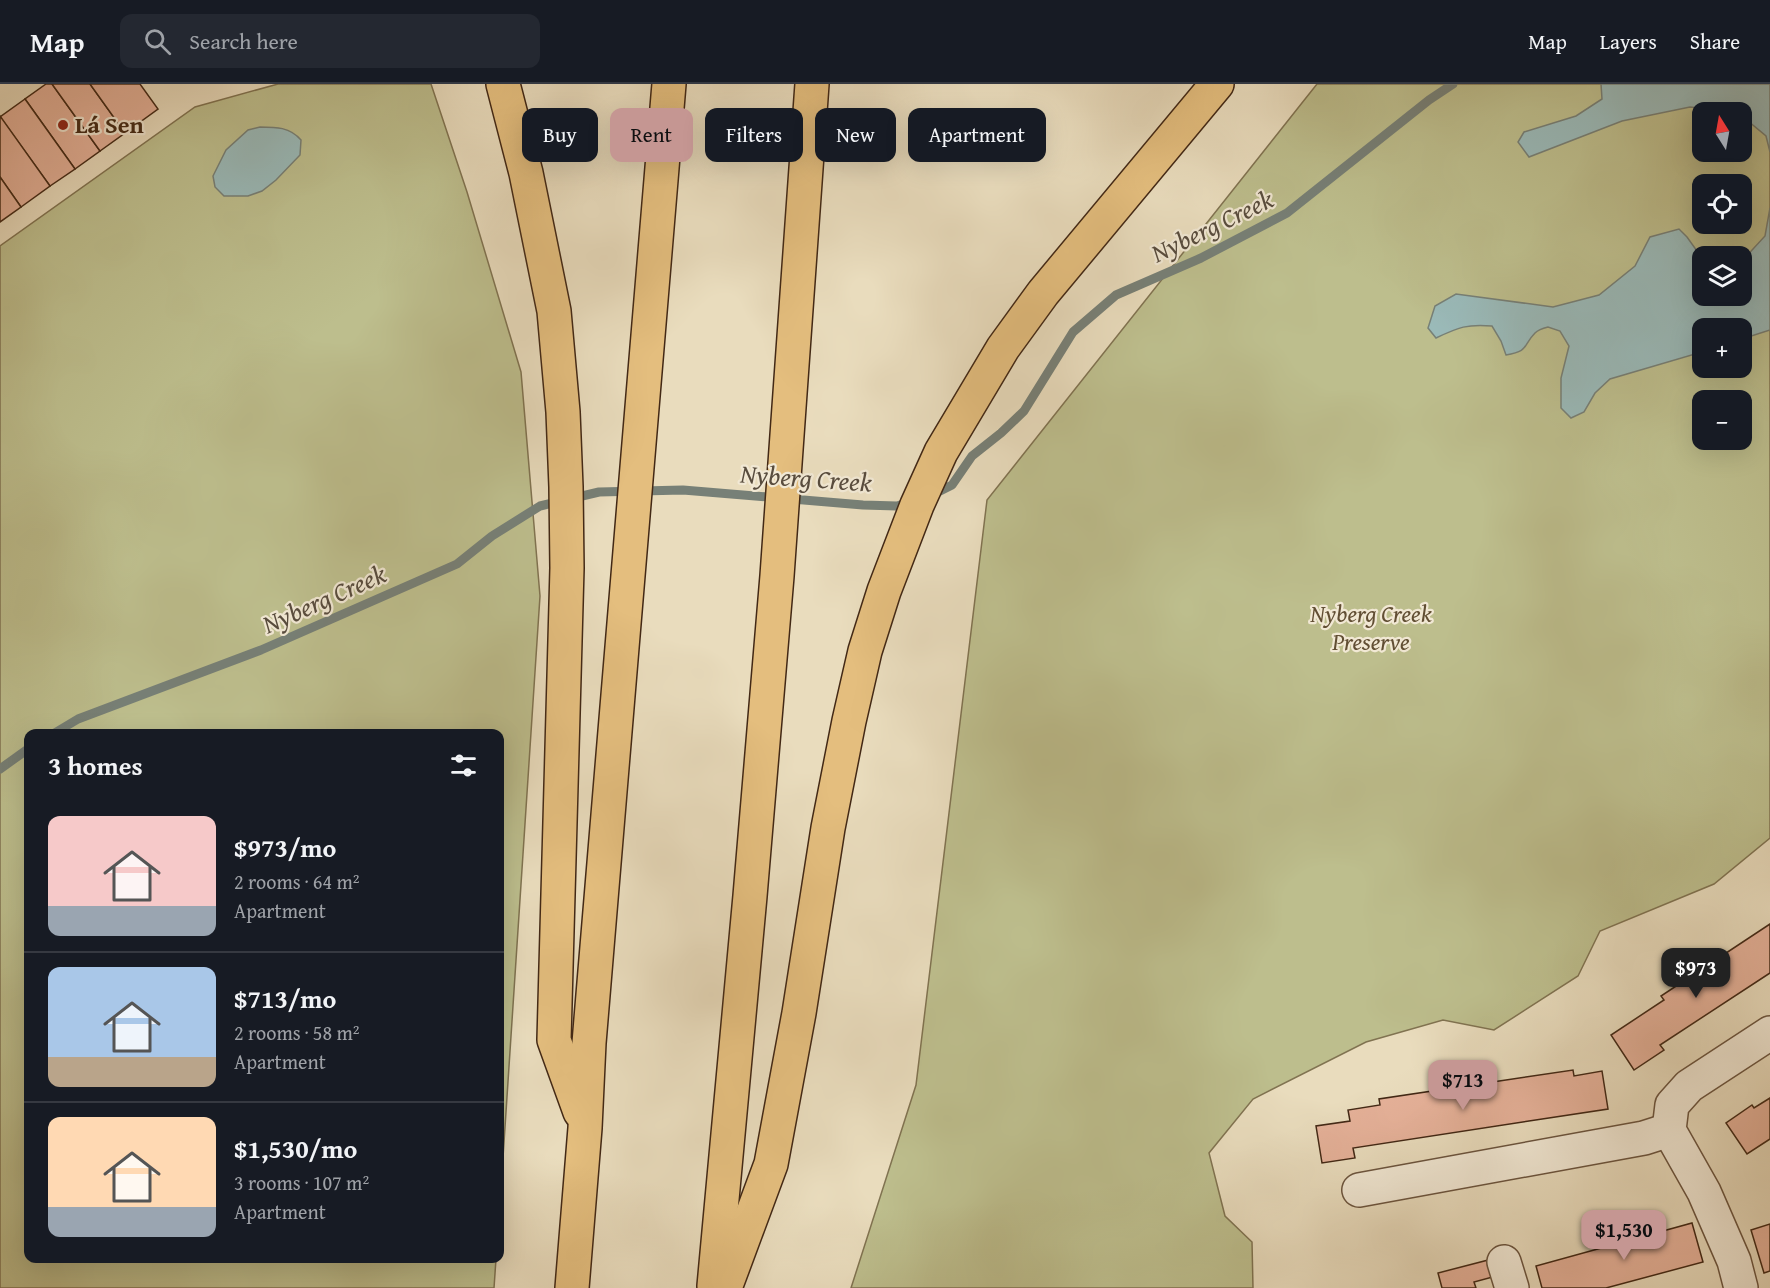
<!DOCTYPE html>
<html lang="en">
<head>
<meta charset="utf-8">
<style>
	:root { --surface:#171b24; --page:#242831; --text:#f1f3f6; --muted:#9ea1a6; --line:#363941; --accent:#c59692 }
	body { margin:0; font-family:"Gentium Book Plus",serif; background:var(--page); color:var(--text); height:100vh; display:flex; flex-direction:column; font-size:22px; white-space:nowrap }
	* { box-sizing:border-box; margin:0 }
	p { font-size:20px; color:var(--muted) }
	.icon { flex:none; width:33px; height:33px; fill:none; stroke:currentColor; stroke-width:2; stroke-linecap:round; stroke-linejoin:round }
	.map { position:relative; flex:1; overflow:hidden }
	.details { position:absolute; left:24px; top:645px; width:480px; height:534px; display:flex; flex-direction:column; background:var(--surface); border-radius:12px; box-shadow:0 6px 24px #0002 }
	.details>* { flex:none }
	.top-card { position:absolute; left:522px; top:24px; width:570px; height:54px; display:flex; gap:12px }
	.needle { width:39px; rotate:349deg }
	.buttons { position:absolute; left:1692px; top:18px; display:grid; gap:12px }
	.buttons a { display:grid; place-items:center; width:60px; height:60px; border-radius:12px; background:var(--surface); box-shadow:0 6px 24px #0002; font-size:30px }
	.price { position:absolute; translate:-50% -51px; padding:0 14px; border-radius:12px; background:var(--accent); color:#111; font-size:20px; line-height:39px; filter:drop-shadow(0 2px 3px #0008) }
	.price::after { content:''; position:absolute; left:50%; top:36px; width:18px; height:14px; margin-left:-9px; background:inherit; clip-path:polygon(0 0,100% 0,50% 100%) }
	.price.active { background:#222; color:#fff }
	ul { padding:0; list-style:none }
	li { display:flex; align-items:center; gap:18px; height:150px; padding:0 24px }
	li+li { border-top:2px solid var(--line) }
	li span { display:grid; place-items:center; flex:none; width:168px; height:120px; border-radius:12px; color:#555 }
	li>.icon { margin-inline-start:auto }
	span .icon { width:72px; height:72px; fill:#fffc; stroke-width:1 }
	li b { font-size:26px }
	h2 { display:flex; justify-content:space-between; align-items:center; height:72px; padding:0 24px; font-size:26px }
	.pill { padding:0 21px; border-radius:12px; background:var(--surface); box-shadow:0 6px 24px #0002; font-size:21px; line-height:54px }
	.pill.active { background:var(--accent); color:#111 }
	header { display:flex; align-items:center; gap:36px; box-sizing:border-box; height:84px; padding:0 30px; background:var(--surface); border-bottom:2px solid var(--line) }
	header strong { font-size:28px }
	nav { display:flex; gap:33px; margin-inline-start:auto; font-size:21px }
	.search { width:420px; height:54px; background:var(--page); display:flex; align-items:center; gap:15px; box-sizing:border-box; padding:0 21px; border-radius:12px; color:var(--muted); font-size:22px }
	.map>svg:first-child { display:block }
	.green { fill:#bdbe8d; stroke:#807351; stroke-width:1.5; fill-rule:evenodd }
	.water { fill:#9abab9; stroke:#778077; stroke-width:1.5 }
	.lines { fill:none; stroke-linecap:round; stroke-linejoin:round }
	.stream { stroke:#778077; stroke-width:9 }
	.building { fill:#e5b199; stroke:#422815; stroke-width:1.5 }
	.minor-casing { stroke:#6c553f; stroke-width:36 }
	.highway-casing { stroke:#422815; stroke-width:36 }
	.minor { stroke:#f1e8d4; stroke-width:33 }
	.highway { stroke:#e4be7e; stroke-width:33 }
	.poi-dot { fill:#8f2418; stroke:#f1e8d4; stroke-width:2 }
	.labels { text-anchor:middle; stroke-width:4.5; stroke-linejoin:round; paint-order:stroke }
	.poi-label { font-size:24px; font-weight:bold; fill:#422815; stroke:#f1e8d4; text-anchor:start }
	.park-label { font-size:24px; font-style:italic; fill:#614e33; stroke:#f1e8d4 }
	.water-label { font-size:26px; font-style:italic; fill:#584c3e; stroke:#f1e8d4 }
</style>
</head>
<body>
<header>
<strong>Map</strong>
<div class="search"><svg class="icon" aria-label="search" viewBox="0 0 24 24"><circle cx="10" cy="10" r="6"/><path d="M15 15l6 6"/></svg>Search here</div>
<nav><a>Map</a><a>Layers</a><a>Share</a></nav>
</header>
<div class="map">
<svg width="1770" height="1204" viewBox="0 0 1770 1204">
	<rect width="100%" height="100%" fill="#e9dcbd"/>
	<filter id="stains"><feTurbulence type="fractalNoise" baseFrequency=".00333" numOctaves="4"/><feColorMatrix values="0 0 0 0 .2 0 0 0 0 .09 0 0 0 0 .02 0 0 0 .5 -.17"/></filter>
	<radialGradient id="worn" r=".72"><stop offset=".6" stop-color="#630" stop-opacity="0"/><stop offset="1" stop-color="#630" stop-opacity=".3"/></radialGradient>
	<!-- green -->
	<g class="green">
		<path d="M278,0H431L467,108L521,288L540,512L500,1119V650H28V1174L496,1175L494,1204H0V162L195,23Z"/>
		<path d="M1317,0H1770V754L1714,800L1600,847L1578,892L1494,946L1443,936L1366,958L1253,1015L1209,1069L1225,1132L1252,1158L1253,1204H851L916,1001L987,416ZM1702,28H1742V68H1702ZM1702,100H1742V140H1702ZM1702,172H1742V212H1702ZM1702,244H1742V284H1702ZM1702,316H1742V356H1702Z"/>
	</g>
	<!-- water -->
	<g class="water">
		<path d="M1601,0H1770V68L1766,52L1742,32V28L1690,23L1622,37L1529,73L1518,58L1524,48L1576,32L1602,15Z"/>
		<path d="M260,43C276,43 290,43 301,56L300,71L276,96L262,107L248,112H224L215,103L213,92L226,66L248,46Z"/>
		<path d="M1770,124V246L1742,255V244H1702V268L1610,295L1595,309L1584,328L1571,334L1561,324V294L1569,262L1560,247L1548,243C1544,244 1538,246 1535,249C1522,262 1530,267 1506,271L1501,257L1492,242C1467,240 1459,243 1436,254L1428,244L1435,222L1456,210L1553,223L1599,211L1635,182L1650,153L1679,145L1687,153L1702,174V212H1742V177L1765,152Z"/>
	</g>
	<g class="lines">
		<!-- stream -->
		<g class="stream">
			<path d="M932,411L952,401L972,372L1001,349L1024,327L1073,248L1116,211L1201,174L1287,129L1429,16L1453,0"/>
			<path d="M53,650L78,635L261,566L457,480L492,452L540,422L599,408L683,406L863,421L897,422L910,418"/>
			<path d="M0,685L28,665"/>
		</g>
	</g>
	<!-- building -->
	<g class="building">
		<path d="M46,0H52L100,67L75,85L25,15Z"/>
		<path d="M52,0H90L125,49L100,67Z"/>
		<path d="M90,0H140L158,25L125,49Z"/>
		<path d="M25,15L75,85L50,102L0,33Z"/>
		<path d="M0,32L50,102L21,123L0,93Z"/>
		<path d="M0,93L21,123L0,138Z"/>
		<path d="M1770,840V889L1660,961L1664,966L1634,986L1611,951L1664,916L1661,912Z"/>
		<path d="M1573,986L1574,992L1602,987L1608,1025L1353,1064L1355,1074L1322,1079L1316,1042L1350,1037L1348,1026L1380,1021L1379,1015Z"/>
		<path d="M1770,1014V1055L1747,1070L1726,1039L1752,1021L1754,1024Z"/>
		<path d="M1692,1139L1703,1178L1606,1204H1542L1536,1182Z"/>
		<path d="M1770,1140V1187L1764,1189L1751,1146Z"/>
		<path d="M1496,1174L1500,1191L1474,1198L1476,1204H1442L1438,1189Z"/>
	</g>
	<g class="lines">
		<defs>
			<g id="minor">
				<path d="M1359,1106L1644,1054L1669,1046"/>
				<path d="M1504,1178L1512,1204"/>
				<path d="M1741,1204L1734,1177L1704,1108L1669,1046L1672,1021L1689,1002L1770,949"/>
			</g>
			<g id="highway">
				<path d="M503,0L526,89L554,227L563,328L566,403L567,484L554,956L580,1028"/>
				<path d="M714,1202L750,812L777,492L812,0"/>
				<path d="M572,1204L585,1044L589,959L669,0"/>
				<path d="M725,1204L771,1080L799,929L828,744L849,637L865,567L884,507L917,421L941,368L1003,264L1043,209L1217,0"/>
			</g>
		</defs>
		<!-- minor casing -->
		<use href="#minor" class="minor-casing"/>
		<!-- highway casing -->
		<use href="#highway" class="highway-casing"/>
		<!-- minor -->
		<use href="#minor" class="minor"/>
		<!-- highway -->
		<use href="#highway" class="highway"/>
	</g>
	<!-- markers -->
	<circle class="poi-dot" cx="63" cy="41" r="6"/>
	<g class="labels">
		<!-- poi labels -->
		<g class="poi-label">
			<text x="75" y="49">Lá Sen</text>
		</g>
		<!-- park labels -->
		<g class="park-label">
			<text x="1371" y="538">Nyberg Creek<tspan x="1371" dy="28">Preserve</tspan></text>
		</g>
		<!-- water labels -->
		<g class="water-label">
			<text transform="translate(1212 142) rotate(-26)" y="9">Nyberg Creek</text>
			<text transform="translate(806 394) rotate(4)" y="9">Nyberg Creek</text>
			<text transform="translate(324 515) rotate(-24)" y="9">Nyberg Creek</text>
		</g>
	</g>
	<rect width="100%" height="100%" filter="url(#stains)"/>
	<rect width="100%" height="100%" fill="url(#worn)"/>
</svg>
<div class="buttons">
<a><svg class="needle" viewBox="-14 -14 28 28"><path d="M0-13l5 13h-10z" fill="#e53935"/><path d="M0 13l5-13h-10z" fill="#9ea1a6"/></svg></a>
<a><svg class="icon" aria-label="locate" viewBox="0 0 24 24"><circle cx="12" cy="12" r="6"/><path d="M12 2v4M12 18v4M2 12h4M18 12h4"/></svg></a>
<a><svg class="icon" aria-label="layers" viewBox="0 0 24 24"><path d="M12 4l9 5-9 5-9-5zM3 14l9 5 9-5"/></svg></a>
<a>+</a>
<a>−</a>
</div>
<b class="price active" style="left:1696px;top:915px">$973</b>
<b class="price" style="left:1463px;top:1027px">$713</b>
<b class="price" style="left:1624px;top:1177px">$1,530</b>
<div class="top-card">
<a class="pill">Buy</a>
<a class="pill active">Rent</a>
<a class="pill">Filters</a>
<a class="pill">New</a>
<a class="pill">Apartment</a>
</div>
<section class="details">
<h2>3 homes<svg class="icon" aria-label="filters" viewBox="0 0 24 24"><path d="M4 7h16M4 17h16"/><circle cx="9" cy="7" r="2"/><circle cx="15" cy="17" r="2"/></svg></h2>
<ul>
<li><span style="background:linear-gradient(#f6c9c9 75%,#9aa5b1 0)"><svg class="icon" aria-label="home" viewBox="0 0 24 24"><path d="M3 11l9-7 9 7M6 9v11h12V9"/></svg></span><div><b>$973/mo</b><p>2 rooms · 64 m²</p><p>Apartment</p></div></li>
<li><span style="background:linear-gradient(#a9c7e8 75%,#b9a48a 0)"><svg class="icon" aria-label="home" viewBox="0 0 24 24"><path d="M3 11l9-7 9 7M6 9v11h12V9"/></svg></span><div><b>$713/mo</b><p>2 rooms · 58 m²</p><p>Apartment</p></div></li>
<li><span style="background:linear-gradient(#ffd9b3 75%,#9aa5b1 0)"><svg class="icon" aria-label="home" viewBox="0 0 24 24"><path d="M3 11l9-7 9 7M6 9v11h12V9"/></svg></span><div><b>$1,530/mo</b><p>3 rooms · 107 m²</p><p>Apartment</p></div></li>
</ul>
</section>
</div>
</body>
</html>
